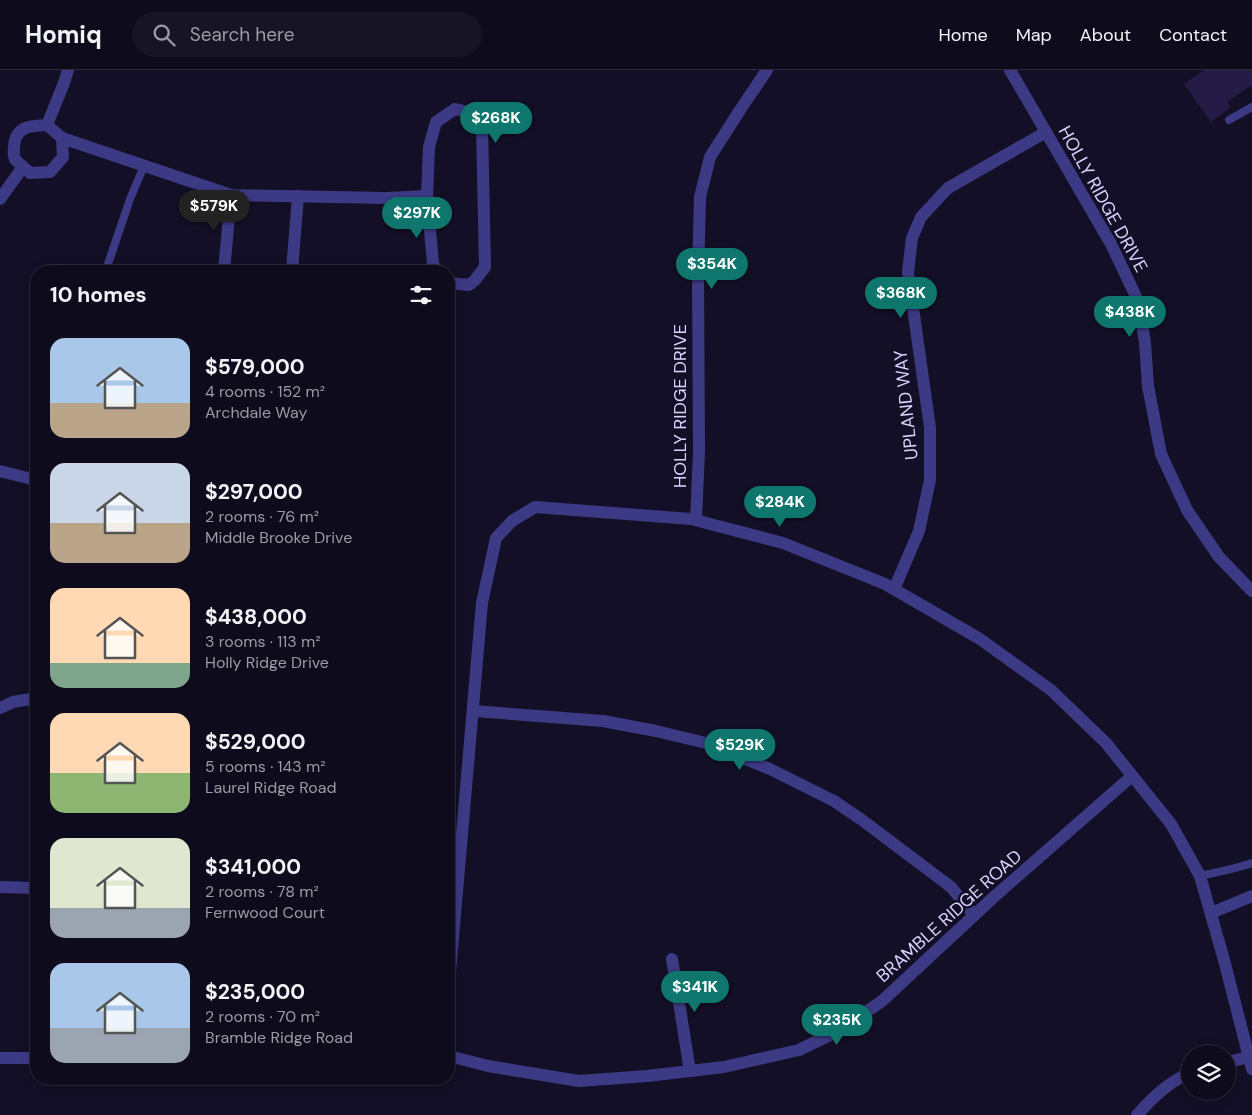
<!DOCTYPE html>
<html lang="en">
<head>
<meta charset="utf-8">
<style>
	:root { --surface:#0e0b1c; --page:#171425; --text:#f1f3f6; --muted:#9b9ba3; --line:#2e2b3b; --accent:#0f766e }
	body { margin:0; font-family:"DM Sans",sans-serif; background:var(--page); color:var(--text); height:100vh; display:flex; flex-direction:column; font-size:19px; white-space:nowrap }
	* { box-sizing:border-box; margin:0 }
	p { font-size:16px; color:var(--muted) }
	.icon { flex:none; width:28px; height:28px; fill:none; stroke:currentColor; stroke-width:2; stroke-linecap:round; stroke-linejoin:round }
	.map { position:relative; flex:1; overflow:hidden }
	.details { position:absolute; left:30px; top:195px; width:425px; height:820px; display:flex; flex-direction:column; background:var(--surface); border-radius:20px; box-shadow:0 2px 12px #0003,0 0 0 1px var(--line) }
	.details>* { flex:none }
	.fabs { position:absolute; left:1181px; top:975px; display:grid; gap:10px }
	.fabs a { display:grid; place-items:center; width:55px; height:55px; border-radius:50%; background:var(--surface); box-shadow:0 2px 12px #0003,0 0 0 1px var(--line); font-size:25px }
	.price { position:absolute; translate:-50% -42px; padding:0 11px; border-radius:18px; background:var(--accent); color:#fff; font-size:16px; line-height:32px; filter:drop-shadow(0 1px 2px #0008) }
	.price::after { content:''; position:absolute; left:50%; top:30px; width:15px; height:11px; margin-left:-8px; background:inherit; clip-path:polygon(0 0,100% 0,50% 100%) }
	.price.current { background:#222; color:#fff }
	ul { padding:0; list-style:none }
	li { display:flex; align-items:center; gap:15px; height:125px; padding:0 20px }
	li span { display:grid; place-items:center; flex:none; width:140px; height:100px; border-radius:15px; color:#555 }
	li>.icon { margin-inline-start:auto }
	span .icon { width:60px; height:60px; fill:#fffc; stroke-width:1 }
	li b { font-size:21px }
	h2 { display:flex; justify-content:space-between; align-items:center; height:60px; padding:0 20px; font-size:21px }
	header { display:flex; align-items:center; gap:30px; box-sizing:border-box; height:70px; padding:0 25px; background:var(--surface); border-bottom:1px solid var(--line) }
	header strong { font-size:24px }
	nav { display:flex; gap:28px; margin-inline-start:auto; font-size:18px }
	.search { width:350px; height:45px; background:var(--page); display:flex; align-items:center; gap:12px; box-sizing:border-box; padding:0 18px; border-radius:28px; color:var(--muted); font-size:19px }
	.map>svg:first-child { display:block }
	.building { fill:#241b47 }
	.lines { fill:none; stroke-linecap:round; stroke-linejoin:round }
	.lane { stroke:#3d3a85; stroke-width:8 }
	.street { stroke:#3d3a85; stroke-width:12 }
	.labels { text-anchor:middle; stroke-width:5; stroke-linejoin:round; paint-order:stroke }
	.street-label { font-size:18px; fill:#d9d4ff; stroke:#130f26 }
</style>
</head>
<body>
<header>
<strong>Homiq</strong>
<div class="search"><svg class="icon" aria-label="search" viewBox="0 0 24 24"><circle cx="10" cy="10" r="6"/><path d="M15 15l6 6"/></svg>Search here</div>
<nav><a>Home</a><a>Map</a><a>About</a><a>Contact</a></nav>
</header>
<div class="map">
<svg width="1252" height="1045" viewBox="0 0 1252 1045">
	<rect width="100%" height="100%" fill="#130f26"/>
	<!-- building -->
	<path class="building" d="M1204,0H1252V15L1227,32L1231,37L1211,52L1184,14Z"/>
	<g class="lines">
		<!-- lane -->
		<g class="lane">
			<path d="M1229,50L1252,37"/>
			<path d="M107,201L108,194L130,129L144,96"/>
			<path d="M1200,806C1217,802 1235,799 1252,793"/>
		</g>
		<!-- street -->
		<g class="street">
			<path d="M1010,0L1111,174L1139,233L1145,273L1148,316L1161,384L1187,440L1219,487L1252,521"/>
			<path d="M47,55L62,68L63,87L50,102L30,103C26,99 19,94 15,89C13,85 14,81 14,77C15,56 30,56 47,55Z"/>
			<path d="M47,55L64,13L68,0"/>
			<path d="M62,68L231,125L387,128L427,126"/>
			<path d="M0,129L23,97"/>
			<path d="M224,201L231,125"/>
			<path d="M292,201L298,126"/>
			<path d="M437,201L433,194L427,126L429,77L436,52L455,39L469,42L482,57L485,197L475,210L469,215L449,213"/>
			<path d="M0,401L36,410"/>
			<path d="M696,450L699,381L698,205L700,127L710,87L740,40L767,0"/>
			<path d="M894,519L919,461L930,410V358L908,202L912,168L921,147L948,118L1046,62"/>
			<path d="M0,638L13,632L36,628"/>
			<path d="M473,641L603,651L656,661L706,673L770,699L834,731L862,750L951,817L974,845"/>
			<path d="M0,817L36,818"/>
			<path d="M1211,843L1252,826"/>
			<path d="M672,889L690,1001"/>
			<path d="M449,914L482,533L496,468L512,451L535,437L691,449L783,473L885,514L980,569L1051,620L1106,673L1171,754L1200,806L1224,890L1252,999"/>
			<path d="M449,986L488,996L579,1011L647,1006L724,997L799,980L840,960L882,931L995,826L1132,706"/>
			<path d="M0,988H36"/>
			<path d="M1228,992L1249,987"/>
			<path d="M1137,1045C1154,1026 1167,1014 1190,1002"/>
		</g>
	</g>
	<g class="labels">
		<!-- street labels -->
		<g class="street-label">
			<text transform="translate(1103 129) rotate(61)" y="6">HOLLY RIDGE DRIVE</text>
			<text transform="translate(906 335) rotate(-96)" y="6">UPLAND WAY</text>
			<text transform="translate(680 336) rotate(-90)" y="6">HOLLY RIDGE DRIVE</text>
			<text transform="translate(949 846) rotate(-42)" y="6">BRAMBLE RIDGE ROAD</text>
		</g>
	</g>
</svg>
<div class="fabs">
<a><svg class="icon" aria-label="layers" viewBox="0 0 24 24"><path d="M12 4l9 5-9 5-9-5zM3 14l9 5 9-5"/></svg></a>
</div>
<b class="price" style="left:496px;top:74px">$268K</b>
<b class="price current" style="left:214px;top:162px">$579K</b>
<b class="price" style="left:417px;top:169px">$297K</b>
<b class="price" style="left:712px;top:220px">$354K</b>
<b class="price" style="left:901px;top:249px">$368K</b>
<b class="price" style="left:1130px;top:268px">$438K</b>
<b class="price" style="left:780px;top:458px">$284K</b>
<b class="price" style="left:740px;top:701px">$529K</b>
<b class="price" style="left:695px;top:943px">$341K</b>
<b class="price" style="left:837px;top:976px">$235K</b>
<section class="details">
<h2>10 homes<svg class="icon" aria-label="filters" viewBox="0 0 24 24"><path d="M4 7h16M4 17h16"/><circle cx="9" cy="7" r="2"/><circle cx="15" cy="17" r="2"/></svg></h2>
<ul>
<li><span style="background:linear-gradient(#a9c7e8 65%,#b9a48a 0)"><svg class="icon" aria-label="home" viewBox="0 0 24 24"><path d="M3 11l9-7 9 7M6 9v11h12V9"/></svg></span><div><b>$579,000</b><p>4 rooms · 152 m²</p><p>Archdale Way</p></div></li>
<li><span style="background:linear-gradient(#c9d6e8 60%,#b9a48a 0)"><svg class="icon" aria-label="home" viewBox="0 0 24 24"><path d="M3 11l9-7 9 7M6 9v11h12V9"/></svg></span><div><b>$297,000</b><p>2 rooms · 76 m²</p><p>Middle Brooke Drive</p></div></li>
<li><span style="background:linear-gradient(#ffd9b3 75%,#7fa58c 0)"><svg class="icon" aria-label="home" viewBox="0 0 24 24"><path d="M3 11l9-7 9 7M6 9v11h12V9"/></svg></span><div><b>$438,000</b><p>3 rooms · 113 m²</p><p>Holly Ridge Drive</p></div></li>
<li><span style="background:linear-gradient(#ffd9b3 60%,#8fb573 0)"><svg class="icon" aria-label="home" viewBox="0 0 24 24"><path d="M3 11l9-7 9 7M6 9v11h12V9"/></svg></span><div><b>$529,000</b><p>5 rooms · 143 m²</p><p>Laurel Ridge Road</p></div></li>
<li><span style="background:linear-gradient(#dfe7d0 70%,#9aa5b1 0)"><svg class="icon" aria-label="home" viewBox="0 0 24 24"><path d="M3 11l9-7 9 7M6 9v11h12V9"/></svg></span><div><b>$341,000</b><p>2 rooms · 78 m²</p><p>Fernwood Court</p></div></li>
<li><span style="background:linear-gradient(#a9c7e8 65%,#9aa5b1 0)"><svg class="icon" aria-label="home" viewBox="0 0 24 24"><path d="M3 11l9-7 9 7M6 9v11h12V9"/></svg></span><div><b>$235,000</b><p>2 rooms · 70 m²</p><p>Bramble Ridge Road</p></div></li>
</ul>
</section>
</div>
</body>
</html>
